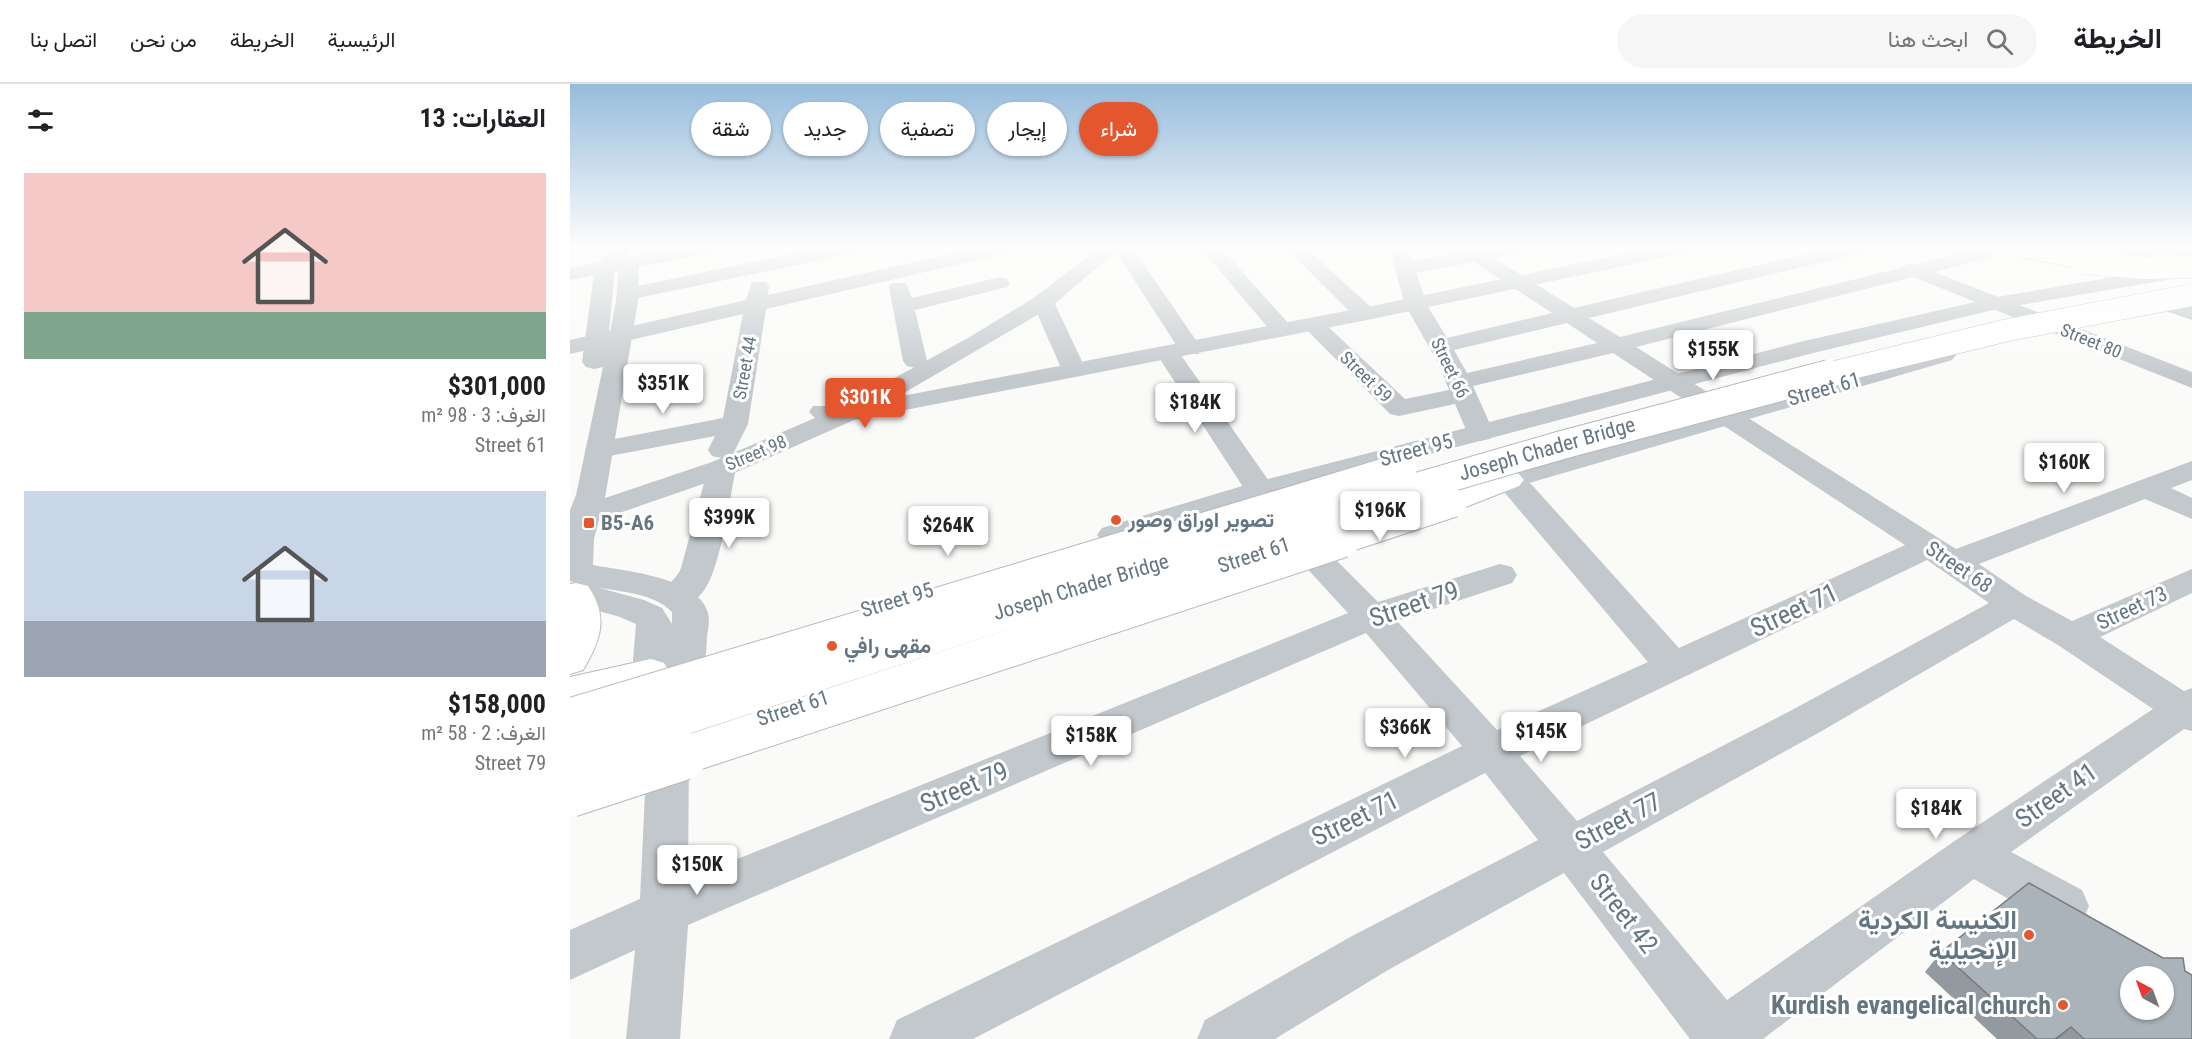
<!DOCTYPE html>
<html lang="ar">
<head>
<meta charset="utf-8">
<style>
	:root { --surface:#fff; --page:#f6f6f6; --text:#202124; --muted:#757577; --line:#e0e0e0; --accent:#e4572e }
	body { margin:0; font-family:"Roboto Condensed",Vazirmatn,sans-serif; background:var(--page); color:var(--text); direction:rtl; height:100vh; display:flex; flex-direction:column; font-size:22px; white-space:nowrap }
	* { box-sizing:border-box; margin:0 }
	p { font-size:20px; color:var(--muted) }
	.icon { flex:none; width:33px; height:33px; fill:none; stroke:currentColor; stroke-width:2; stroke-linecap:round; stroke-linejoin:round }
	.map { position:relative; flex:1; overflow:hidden; direction:ltr }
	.details { display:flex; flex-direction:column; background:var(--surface); width:570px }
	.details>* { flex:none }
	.guide { position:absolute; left:18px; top:18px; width:570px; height:54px; direction:rtl; display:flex; gap:12px }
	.needle { width:39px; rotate:319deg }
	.controls { position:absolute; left:1550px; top:882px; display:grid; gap:12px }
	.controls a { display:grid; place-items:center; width:54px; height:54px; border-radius:50%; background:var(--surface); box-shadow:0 2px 4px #0004; font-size:30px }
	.price { position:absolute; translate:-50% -51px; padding:0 14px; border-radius:6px; background:#fff; color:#222; font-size:20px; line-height:39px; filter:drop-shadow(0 2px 3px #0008) }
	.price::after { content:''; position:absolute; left:50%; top:36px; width:18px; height:14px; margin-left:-9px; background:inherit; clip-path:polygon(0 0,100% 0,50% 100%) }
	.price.current { background:var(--accent); color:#fff }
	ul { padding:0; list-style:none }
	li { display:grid; align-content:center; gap:12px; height:318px; padding:0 24px }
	li span { display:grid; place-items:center; height:186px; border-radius:0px; color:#555 }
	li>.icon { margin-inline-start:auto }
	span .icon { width:108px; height:108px; fill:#fffc; stroke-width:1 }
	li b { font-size:26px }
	h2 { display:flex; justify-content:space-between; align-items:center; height:72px; padding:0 24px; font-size:26px }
	.pill { padding:0 21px; border-radius:27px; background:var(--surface); box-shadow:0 2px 4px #0004; font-size:21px; line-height:54px }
	.pill.current { background:var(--accent); color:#fff }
	header { display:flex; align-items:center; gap:36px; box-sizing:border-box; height:84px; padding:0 30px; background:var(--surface); border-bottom:2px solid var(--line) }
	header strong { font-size:28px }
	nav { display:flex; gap:33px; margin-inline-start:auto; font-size:21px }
	.search { width:420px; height:54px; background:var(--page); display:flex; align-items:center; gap:15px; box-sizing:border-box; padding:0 21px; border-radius:33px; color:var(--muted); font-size:22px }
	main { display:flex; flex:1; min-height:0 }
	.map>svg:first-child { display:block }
	.green { fill:#dadfd7 }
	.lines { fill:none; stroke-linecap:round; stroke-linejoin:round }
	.motorway-casing { stroke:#b4b9bd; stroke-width:2 }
	.minor { fill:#c3c8cc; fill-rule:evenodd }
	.tertiary { fill:#c3c8cc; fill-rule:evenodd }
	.motorway { fill:#fff; fill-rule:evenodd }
	.motorway-bridge-far3-casing { stroke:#b4b9bd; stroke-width:23; stroke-linecap:butt }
	.motorway-bridge-far2-casing { stroke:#b4b9bd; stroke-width:30; stroke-linecap:butt }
	.motorway-bridge-far1-casing { stroke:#b4b9bd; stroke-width:39; stroke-linecap:butt }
	.motorway-bridge-casing { stroke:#b4b9bd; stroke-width:50; stroke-linecap:butt }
	.motorway-bridge-far3 { stroke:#fff; stroke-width:22 }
	.motorway-bridge-far2 { stroke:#fff; stroke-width:28 }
	.motorway-bridge-far1 { stroke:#fff; stroke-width:37 }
	.motorway-bridge { stroke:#fff; stroke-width:48 }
	.wall { fill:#929a9f }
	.shaded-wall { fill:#777d82 }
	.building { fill:#aab3b9; stroke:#777d82; stroke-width:1.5; fill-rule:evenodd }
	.poi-dot { fill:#e4572e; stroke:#fff; stroke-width:2 }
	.labels { text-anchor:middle; stroke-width:6; stroke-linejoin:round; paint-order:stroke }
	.far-street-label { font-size:18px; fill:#657683; stroke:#fff }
	.street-label { font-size:21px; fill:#657683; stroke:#fff }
	.poi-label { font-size:21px; font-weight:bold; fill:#657683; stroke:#fff; text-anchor:start }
	.near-street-label { font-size:26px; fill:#657683; stroke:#fff }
	.near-poi-label { font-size:26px; font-weight:bold; fill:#657683; stroke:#fff; text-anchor:end }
</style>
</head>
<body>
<header>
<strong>الخريطة</strong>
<div class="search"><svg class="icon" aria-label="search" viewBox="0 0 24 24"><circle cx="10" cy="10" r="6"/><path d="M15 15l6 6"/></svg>ابحث هنا</div>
<nav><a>الرئيسية</a><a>الخريطة</a><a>من نحن</a><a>اتصل بنا</a></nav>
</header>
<main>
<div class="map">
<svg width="1622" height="955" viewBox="0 0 1622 955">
	<rect width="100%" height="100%" fill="#fafaf8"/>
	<!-- green -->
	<path class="green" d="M1569,163H1622V177L1602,174Z"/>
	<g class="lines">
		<defs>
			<g id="motorway">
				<path d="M1420,163H1461L1520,175L1523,179L1513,185L1429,169Z"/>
				<path d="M939,387L949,390L954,396L949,402L883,428L872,425L868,419L872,413Z"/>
				<path d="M6,499L18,502C39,533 31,556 13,586L0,590V500Z"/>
				<path d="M81,575L94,579L100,589L94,599L0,621V593Z"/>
			</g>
		</defs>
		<!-- motorway casing -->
		<use href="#motorway" class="motorway-casing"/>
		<!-- minor -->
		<g class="minor">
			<path d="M109,163H149L140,169L0,196V184Z"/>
			<path d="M255,163H293L284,169L58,216L51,214L48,210L51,206L58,204Z"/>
			<path d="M411,163H446L437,169L196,225L178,340L162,372L152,374L142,372L138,366L145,352L29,374L19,372L15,366L19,360L29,358L153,334L173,230L0,270V256L176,216L182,198H196L199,202L198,211Z"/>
			<path d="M543,163H562L632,265L628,270H612Z"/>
			<path d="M630,163H650L720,241L723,246L720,251H704Z"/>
			<path d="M715,163H735L803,225L806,230L803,235H787Z"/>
			<path d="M819,163H837L842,177L890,169L885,163H961L959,167L924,174L1004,224L1266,163H1301L1299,167L1019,234L1050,253L1331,184L1340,179L1346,180L1411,164L1421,170L1418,174L1364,188L1622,288V304L1343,193L1066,263L1386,465L1622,377V396L1601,404L1622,414V435L1575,415L1409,480L1456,512L1502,537L1622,485V509L1530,553L1614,607L1622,604V647L1614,645L1441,768L1512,806L1519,822L1512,838L1495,844L1478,838L1404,795L1193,955H1120L994,789L818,886L705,955H627L635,936L782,852L968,756L915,689L403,955H319L327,936L892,662L796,549L118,841L110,955H56L65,866L0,896V846L70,815L77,666L83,654L98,650L113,654L119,666L118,795L778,529L717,463L675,406L586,269L590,264H606L701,400L739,449L808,518L930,480L942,483L947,491L942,499L827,537L927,646L1078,578L929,402L924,396L929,390C944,386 950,390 962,401L1109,564L1335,461L1043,269L903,302L924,349L920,355L910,357L900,355L885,320L829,332L820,330L732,241L735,236H751L835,315L879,306L870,282L835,221ZM904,178L982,229L877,254L857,221L846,189ZM997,239L1027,259L897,289L884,266ZM1357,476L1419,519L1222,626L1007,737L950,672ZM1444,535L1488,561L1583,625L1386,756L1157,916L1033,768L1250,648Z"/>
			<path d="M1054,163H1078L1089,171L1079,177Z"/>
			<path d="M430,193L437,195L440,199L437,203L345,226L357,277L353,282L345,284L337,282L333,277L319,203L322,199H336L342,214Z"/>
			<path d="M473,212L481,213L484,218L516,286L513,291L504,293L495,291L492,286L462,218L465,213Z"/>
			<path d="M152,375L162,378L166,384C160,413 150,489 132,509C122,521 109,523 95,519L90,511C97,500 106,496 111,484L138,384L142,378Z"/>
		</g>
		<!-- tertiary -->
		<g class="tertiary">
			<path d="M41,163H59L58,169L69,179L68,217L35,414L142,378L245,334L239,328L243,322H273L398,254L465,213L530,163H551L481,223L327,313L802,222L1087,163H1124L1115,169L802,235L284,336L162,390L29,436L24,455L23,481C54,487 129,493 138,529C140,537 138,545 137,553C136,566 137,577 130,589L117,592L104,589L101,583L108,620L102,630L88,635L74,630L68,620L62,589L66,540L50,533L0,519V503L11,500L0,497V426L6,411L33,283L24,285L16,283L12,278L25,183L39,169ZM49,181L46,217L38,258L45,185ZM26,503C50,508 84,509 102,528V540L92,524L74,516Z"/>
			<path d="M1546,163C1572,163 1592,173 1617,181L1620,185L1615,192L1608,194L1427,225L1235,271L701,412L543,461L532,458L527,451L532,444L679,400L1230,258L1427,213L1590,185L1567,178Z"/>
			<path d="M1604,216L1622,221V236L1596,227L1593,222L1596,217Z"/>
			<path d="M1374,264L1382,266L1386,271L1382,276L918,411L907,414L896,411L892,405L896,399Z"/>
		</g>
		<!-- motorway -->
		<use href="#motorway" class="motorway"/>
		<defs>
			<g id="motorway-bridge-far3">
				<path d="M1513,179L1573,184L1622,183"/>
				<path d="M1253,291L1438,246L1622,211"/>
			</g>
			<g id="motorway-bridge-far2">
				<path d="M587,457L833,383"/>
				<path d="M661,457L992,361L1259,290"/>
				<path d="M768,457L883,419"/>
			</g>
			<g id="motorway-bridge-far1">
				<path d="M0,633L592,455"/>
				<path d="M0,669L423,531L666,455"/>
				<path d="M109,673L772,455"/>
			</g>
			<path id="motorway-bridge" d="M0,709L113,672"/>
		</defs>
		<!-- motorway-bridge-far3 casing -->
		<use href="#motorway-bridge-far3" class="motorway-bridge-far3-casing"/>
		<!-- motorway-bridge-far2 casing -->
		<use href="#motorway-bridge-far2" class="motorway-bridge-far2-casing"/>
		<!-- motorway-bridge-far1 casing -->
		<use href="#motorway-bridge-far1" class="motorway-bridge-far1-casing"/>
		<!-- motorway-bridge casing -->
		<use href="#motorway-bridge" class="motorway-bridge-casing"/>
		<!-- motorway-bridge-far3 -->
		<use href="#motorway-bridge-far3" class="motorway-bridge-far3"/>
		<!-- motorway-bridge-far2 -->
		<use href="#motorway-bridge-far2" class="motorway-bridge-far2"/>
		<!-- motorway-bridge-far1 -->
		<use href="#motorway-bridge-far1" class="motorway-bridge-far1"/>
		<!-- motorway-bridge -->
		<use href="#motorway-bridge" class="motorway-bridge"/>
	</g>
	<!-- wall -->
	<path class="wall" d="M1371,868L1622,955H1427L1355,888Z"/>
	<!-- shaded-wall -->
	<path class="shaded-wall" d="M1501,943L1488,955H1485Z"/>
	<!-- building -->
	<path class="building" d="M1459,799L1593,874H1613L1615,887L1622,891V955H1514L1501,943L1485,955H1467L1371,868ZM1560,892H1593V926H1560Z"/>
	<!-- sky -->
	<linearGradient id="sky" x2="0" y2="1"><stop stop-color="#96bcdc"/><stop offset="0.55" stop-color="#fdfdfc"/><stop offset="1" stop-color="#fdfdfc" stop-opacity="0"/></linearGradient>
	<rect width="1622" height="297" fill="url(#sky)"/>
	<!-- markers -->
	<g class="poi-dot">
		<circle cx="546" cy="436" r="6"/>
		<rect x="13" y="433" width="12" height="12" rx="3"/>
		<circle cx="262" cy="562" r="6"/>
		<circle cx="1459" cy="851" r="6"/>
		<circle cx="1493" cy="921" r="6"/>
	</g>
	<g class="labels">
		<!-- far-street labels -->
		<g class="far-street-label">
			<text transform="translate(1521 257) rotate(22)" y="6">Street 80</text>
			<text transform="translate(175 284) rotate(-80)" y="6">Street 44</text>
			<text transform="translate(880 284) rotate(64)" y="6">Street 66</text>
			<text transform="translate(796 293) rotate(44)" y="6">Street 59</text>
			<text transform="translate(186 369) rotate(-23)" y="6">Street 98</text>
		</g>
		<!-- street labels -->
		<g class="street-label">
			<text transform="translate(1254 305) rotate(-16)" y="7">Street 61</text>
			<text transform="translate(977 365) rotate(-16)" y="7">Joseph Chader Bridge</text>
			<text transform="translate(846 366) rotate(-15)" y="7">Street 95</text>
			<text transform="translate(684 471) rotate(-18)" y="7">Street 61</text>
			<text transform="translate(1389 483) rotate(34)" y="7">Street 68</text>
			<text transform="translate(511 503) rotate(-17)" y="7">Joseph Chader Bridge</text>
			<text transform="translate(327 516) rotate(-17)" y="7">Street 95</text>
			<text transform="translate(1562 524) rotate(-25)" y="7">Street 73</text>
			<text transform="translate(223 624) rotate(-18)" y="7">Street 61</text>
		</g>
		<!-- poi labels -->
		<g class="poi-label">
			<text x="558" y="443">تصوير اوراق وصور</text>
			<text x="31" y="446">B5-A6</text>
			<text x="274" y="569">مقهى رافي</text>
		</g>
		<!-- near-street labels -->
		<g class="near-street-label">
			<text transform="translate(844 520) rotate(-19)" y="9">Street 79</text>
			<text transform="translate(1224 526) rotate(-25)" y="9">Street 71</text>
			<text transform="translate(394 703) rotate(-23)" y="9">Street 79</text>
			<text transform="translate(1486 711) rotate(-35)" y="9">Street 41</text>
			<text transform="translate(785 734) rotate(-26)" y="9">Street 71</text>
			<text transform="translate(1048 737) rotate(-28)" y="9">Street 77</text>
			<text transform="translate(1054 829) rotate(52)" y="9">Street 42</text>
		</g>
		<!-- near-poi labels -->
		<g class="near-poi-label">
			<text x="1447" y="845">الكنيسة الكردية<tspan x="1447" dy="30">الإنجيلية</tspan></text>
			<text x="1481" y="930">Kurdish evangelical church</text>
		</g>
	</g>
</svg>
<div class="controls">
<a><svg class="needle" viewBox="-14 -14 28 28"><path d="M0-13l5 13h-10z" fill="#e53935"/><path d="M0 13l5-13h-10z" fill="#757577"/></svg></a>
</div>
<b class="price" style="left:1143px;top:297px">$155K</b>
<b class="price" style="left:93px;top:331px">$351K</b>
<b class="price current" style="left:295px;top:345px">$301K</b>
<b class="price" style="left:625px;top:350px">$184K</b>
<b class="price" style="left:1494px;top:410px">$160K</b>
<b class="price" style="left:810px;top:458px">$196K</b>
<b class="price" style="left:159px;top:465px">$399K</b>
<b class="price" style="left:378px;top:473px">$264K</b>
<b class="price" style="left:835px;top:675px">$366K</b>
<b class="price" style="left:971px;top:679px">$145K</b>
<b class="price" style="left:521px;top:683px">$158K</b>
<b class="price" style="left:1366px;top:756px">$184K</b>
<b class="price" style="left:127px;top:812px">$150K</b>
<div class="guide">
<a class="pill current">شراء</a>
<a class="pill">إيجار</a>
<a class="pill">تصفية</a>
<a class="pill">جديد</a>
<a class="pill">شقة</a>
</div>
</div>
<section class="details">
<h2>العقارات: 13<svg class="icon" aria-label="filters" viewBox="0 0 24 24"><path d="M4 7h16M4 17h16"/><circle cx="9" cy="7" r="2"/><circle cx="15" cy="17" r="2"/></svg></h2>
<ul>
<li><span style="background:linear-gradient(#f6c9c9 75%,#7fa58c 0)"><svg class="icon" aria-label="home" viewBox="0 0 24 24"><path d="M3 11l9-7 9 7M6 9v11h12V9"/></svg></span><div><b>$301,000</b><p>الغرف: 3 · 98 m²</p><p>Street 61</p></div></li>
<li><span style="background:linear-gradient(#c9d6e8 70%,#9aa5b1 0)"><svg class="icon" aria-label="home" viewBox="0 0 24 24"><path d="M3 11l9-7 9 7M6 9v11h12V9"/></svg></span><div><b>$158,000</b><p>الغرف: 2 · 58 m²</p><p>Street 79</p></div></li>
</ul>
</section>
</main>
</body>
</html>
